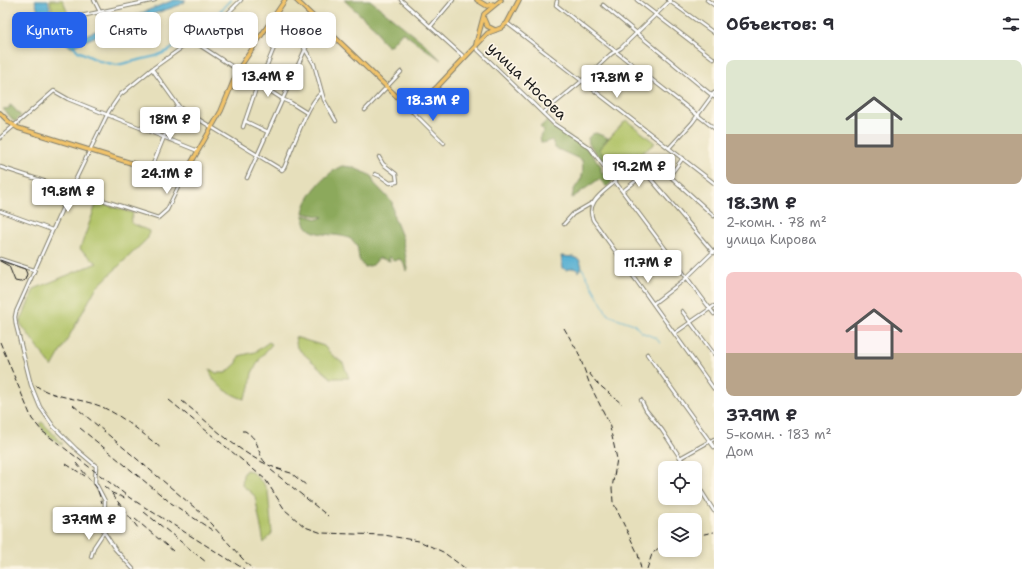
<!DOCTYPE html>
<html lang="ru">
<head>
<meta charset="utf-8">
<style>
	:root { --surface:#fff; --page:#f2f2f3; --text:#2b2b33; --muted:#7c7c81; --accent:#2563eb }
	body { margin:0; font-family:"Shantell Sans",sans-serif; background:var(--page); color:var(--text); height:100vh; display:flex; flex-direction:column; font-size:15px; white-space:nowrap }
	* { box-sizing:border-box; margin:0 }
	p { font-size:13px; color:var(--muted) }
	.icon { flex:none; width:22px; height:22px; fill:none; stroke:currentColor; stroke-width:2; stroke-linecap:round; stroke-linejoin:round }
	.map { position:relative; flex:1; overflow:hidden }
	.details { display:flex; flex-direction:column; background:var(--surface); width:320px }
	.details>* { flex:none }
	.top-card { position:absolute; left:12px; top:12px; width:380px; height:36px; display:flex; gap:8px }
	.controls { position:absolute; left:658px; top:461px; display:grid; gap:8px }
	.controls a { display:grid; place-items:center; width:44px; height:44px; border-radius:8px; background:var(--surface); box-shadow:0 2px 6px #0003; font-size:20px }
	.price { position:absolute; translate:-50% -34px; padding:0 9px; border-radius:4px; background:#fff; color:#222; font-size:13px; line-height:26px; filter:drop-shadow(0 1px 2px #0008) }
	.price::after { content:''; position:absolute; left:50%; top:24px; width:12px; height:9px; margin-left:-6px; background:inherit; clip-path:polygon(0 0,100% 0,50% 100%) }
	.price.current { background:var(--accent); color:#fff }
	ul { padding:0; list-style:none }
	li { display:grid; align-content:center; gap:8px; height:212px; padding:0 12px }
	li span { display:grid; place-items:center; height:124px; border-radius:8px; color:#555 }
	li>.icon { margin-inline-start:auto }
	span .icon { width:72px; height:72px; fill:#fffc; stroke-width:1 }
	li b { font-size:17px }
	h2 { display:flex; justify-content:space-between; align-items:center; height:48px; padding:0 12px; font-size:17px }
	.chip { padding:0 14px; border-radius:8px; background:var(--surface); box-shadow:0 2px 6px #0003; font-size:14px; line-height:36px }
	.chip.current { background:var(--accent); color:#fff }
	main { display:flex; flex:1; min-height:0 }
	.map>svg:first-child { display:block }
	.green { fill:#b1c367; stroke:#667042 }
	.forest { fill:#8ca95c; stroke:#54623c }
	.water { fill:#55afd2; stroke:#386677 }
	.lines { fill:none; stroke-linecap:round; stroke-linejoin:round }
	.stream { stroke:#55afd2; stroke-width:1 }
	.canal { stroke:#55afd2; stroke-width:2 }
	.minor-casing { stroke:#817e6c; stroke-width:4.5 }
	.major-casing { stroke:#817e6c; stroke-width:5.5 }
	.minor { stroke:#fff; stroke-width:2.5 }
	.major { stroke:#f1c36a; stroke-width:3.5 }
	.tram { stroke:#1c1c1c; stroke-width:1 }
	.rail { stroke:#1c1c1c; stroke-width:1; stroke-dasharray:6 3; stroke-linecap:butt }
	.labels { text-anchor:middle; stroke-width:3.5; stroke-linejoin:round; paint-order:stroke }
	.street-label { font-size:15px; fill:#1c1c1c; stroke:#fcf5e5 }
</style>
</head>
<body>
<main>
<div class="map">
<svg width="714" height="569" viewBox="0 0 714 569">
	<rect width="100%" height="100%" fill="#fcf5e5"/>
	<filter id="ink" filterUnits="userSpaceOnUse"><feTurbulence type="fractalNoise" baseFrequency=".025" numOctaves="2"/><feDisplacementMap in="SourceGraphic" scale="8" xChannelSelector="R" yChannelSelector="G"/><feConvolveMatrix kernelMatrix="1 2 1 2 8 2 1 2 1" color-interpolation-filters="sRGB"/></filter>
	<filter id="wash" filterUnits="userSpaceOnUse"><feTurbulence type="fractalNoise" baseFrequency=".012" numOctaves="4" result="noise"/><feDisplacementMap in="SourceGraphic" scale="16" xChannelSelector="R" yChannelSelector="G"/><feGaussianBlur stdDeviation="0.9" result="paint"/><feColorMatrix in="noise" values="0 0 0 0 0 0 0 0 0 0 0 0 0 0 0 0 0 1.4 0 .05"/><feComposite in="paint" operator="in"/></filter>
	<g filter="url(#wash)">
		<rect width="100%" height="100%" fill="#e6dfbb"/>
		<!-- green -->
		<g class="green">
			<path d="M50,0H63L71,23L62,32L55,23Z"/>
			<path d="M626,120L655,143L616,174L599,149Z"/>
			<path d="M97,202L133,213L131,223L149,231L148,238L96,288L52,367L20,323L34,289L97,263L80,249Z"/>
			<path d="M295,337L324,346L332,355L343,363L349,378H331L297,348Z"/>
			<path d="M269,342L272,344L261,357L252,373L250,387L244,399C231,395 211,384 210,369L216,373H226L237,363L239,356L255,352Z"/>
			<path d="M42,422L62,443V445L47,434L39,424Z"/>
			<path d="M246,470L251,471L264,484L268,492L272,533L264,543L255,496L242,485L243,475Z"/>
		</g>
		<!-- forest -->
		<g class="forest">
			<path d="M344,0H370L425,44L441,60L402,32L390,46H387L381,40L377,30Z"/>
			<path d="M11,105L21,116L15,122L3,109L10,108L9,106Z"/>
			<path d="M547,121L553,127L586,147L601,166V171L605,175L610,176L612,182L607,187L599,179L572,198C574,180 586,185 582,160L555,148L552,140L543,143L541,142L540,136L544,131L540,127Z"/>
			<path d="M596,133L608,138L599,149L608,163L607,165H605L589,144L588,138L592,134Z"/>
			<path d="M342,166L352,167L372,176L374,183L392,202L394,217L402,237L408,269L406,271L403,261L399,259L394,261L389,256L390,261L379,258L373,265L365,267C354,259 362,250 354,242C343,228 303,244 304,215L318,219L323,217L303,213C305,196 327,172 342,166Z"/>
		</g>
		<!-- water -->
		<g class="water">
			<path d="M35,0H48C51,13 53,33 67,37L76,33L83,36L174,0H186L180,5L124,24L71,47C65,42 59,40 52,36C39,29 39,12 35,0Z"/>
			<path d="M561,256L573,257L580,260L582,267L578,272V270L573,268L566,270L563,268Z"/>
		</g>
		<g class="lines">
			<!-- stream -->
			<path class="stream" d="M582,268L608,315L634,324L641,332L656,338L660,343"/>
			<!-- canal -->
			<path class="canal" d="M72,44L78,51L99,61L117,65L156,56L170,50L217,14L231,0"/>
		</g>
	</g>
	<g filter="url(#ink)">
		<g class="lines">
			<defs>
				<g id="minor">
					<path d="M94,0L100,12"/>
					<path d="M401,0L464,57"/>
					<path d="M637,0L714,59"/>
					<path d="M668,0L714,33"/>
					<path d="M707,0L714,5"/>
					<path d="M557,1L556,5L714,128"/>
					<path d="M603,5L714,97"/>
					<path d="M76,15L81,16L155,0"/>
					<path d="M270,22L303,46L314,64L324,100L336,121"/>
					<path d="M507,23L714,183"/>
					<path d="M431,26L453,0"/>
					<path d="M193,41L284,100L291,103L307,113"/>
					<path d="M475,47L554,124L590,148L714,314"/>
					<path d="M152,69L180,108L282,170L284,168C293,148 306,106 321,93"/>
					<path d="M255,81L267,65L276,43L284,31"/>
					<path d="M365,110L401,72"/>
					<path d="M412,111L444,143"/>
					<path d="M543,113L582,81L611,54L621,48L671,0"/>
					<path d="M245,121L268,132"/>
					<path d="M243,127L258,83"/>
					<path d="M0,138L54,91L68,99L198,151"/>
					<path d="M669,148L692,123L714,93"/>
					<path d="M638,164L714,253"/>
					<path d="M0,167L158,218L167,210L183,177"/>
					<path d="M151,169L177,105"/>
					<path d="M667,170L672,178L714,216"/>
					<path d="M375,174L380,176L390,183L397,182L396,174L383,164L379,157"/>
					<path d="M671,174L683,158"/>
					<path d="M247,178L313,32L320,23"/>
					<path d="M616,181C604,192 585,202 593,220L714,389"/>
					<path d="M623,191L646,173"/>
					<path d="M0,211L52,230"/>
					<path d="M564,224L573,214L592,203"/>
					<path d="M0,259L34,270"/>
					<path d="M654,303L684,280L714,251"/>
					<path d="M682,311L714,354"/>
					<path d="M675,333L714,306"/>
					<path d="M647,354L714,447"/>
					<path d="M641,400L646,410L662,430L687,468"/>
					<path d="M680,458L714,439"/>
					<path d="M695,481L714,511"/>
					<path d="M91,557L94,547L104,532"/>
					<path d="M133,569L115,549L104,532L105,501L95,482L96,466L76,449L54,427L40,407L31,385L16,325L15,317L16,312L70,191L109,111L120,95L152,69L222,19L241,0"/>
				</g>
				<g id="major">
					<path d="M296,0L412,111L438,86L488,33L501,28L507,23L519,0"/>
					<path d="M477,0L487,6L493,4"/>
					<path d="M484,19L487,26L495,30"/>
					<path d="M476,44L484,14L501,0"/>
					<path d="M0,113L10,123L18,128L173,176L183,177L221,111L238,70L285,0"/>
				</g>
			</defs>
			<!-- minor casing -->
			<use href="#minor" class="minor-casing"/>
			<!-- major casing -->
			<use href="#major" class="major-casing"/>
			<!-- minor -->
			<use href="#minor" class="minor"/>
			<!-- major -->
			<use href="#major" class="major"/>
			<!-- tram -->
			<path class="tram" d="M0,260L25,269L27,274L25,280L20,282L15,281L9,266L0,261"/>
			<!-- rail -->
			<g class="rail">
				<path d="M564,328L578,352L590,385L609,423L617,459L612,488L613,502L638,554L641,569"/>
				<path d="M0,342L32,419L42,431L130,498L244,569"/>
				<path d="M589,373L597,383L622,404"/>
				<path d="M35,385C53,398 79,398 100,406C123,416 142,433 161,448"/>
				<path d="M169,400L265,479L285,510L305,527L322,533L384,535L419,541L443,552L466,569"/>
				<path d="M182,401C213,426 244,459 282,470"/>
				<path d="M73,405L201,513L252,569"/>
				<path d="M80,428L171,503L215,532"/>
				<path d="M242,431H245C263,442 255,454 267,464"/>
				<path d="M76,463L97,488L102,503"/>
				<path d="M66,464L85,476"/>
				<path d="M277,469L291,473L306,485"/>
				<path d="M271,470L328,516"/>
				<path d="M104,486L112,493L125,498"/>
				<path d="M112,494L138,528"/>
				<path d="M144,512L206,562"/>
				<path d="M135,519L173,551"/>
				<path d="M695,536L714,532"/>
				<path d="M647,569L652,554L665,542"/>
			</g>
		</g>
	</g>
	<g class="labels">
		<!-- street labels -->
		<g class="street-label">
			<text transform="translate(527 81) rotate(44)" y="5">улица Носова</text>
		</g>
	</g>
</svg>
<div class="controls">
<a><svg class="icon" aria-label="locate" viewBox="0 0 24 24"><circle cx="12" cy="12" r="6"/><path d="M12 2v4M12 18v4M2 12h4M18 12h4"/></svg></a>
<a><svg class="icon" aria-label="layers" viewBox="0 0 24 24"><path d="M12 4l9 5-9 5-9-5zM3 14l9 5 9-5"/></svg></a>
</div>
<b class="price" style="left:268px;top:98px">13.4M ₽</b>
<b class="price" style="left:617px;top:99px">17.8M ₽</b>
<b class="price current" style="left:433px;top:122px">18.3M ₽</b>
<b class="price" style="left:170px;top:141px">18M ₽</b>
<b class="price" style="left:639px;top:188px">19.2M ₽</b>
<b class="price" style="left:167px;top:195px">24.1M ₽</b>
<b class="price" style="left:68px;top:213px">19.8M ₽</b>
<b class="price" style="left:648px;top:284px">11.7M ₽</b>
<b class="price" style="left:89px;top:541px">37.9M ₽</b>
<div class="top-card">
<a class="chip current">Купить</a>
<a class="chip">Снять</a>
<a class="chip">Фильтры</a>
<a class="chip">Новое</a>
</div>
</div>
<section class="details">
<h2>Объектов: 9<svg class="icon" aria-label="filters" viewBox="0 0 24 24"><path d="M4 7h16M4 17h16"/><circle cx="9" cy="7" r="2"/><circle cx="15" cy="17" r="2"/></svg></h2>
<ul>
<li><span style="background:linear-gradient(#dfe7d0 60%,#b9a48a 0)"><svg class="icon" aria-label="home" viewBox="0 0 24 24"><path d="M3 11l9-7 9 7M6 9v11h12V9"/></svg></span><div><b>18.3M ₽</b><p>2-комн. · 78 m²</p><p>улица Кирова</p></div></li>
<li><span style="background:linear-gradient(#f6c9c9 65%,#b9a48a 0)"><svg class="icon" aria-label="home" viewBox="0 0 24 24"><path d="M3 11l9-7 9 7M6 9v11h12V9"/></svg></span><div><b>37.9M ₽</b><p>5-комн. · 183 m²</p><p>Дом</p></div></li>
</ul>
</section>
</main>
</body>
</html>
